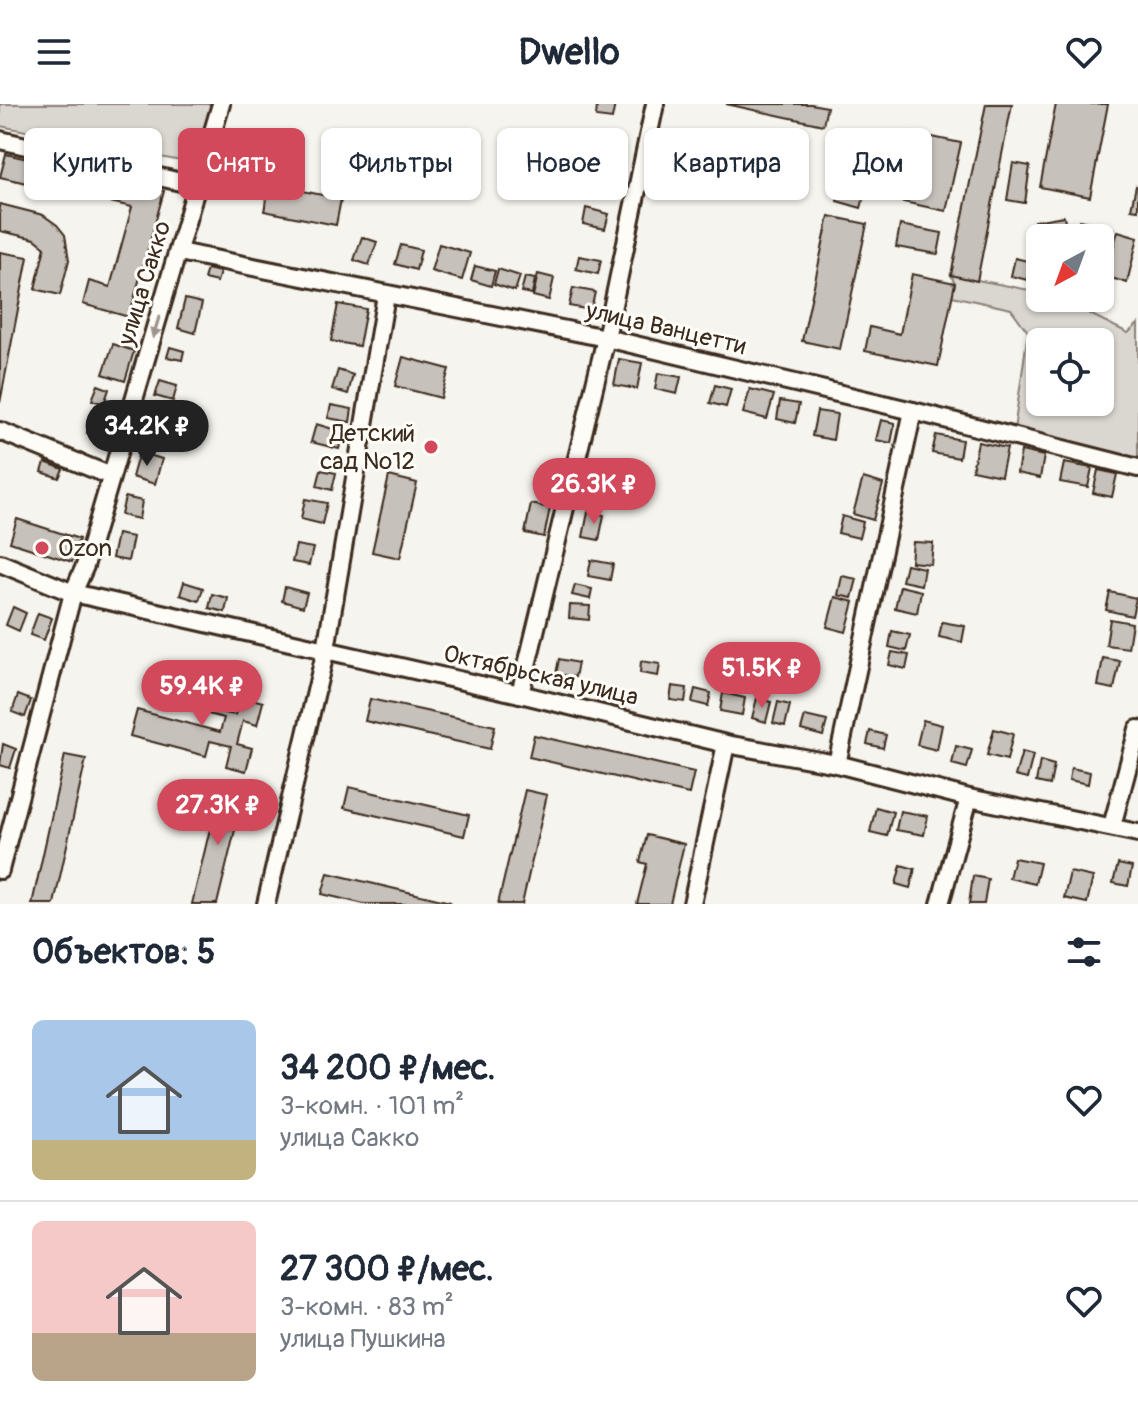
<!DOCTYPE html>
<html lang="ru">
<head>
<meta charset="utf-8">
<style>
	:root { --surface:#fff; --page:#f6f6f7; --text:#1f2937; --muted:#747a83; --line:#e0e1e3; --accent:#d1495b }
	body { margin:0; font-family:Pangolin,sans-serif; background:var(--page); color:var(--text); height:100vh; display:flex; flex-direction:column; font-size:30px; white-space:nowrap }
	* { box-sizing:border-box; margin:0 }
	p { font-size:26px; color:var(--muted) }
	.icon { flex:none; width:44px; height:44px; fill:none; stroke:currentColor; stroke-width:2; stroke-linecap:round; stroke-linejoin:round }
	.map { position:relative; height:800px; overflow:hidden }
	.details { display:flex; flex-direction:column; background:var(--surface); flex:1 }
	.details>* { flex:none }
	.hud { position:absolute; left:24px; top:24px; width:1090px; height:72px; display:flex; gap:16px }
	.needle { width:52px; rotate:221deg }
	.fabs { position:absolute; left:1026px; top:120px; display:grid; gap:16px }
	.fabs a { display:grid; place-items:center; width:88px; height:88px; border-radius:12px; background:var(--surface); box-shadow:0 2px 6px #0004; font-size:40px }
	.price { position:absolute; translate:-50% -68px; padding:0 18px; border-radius:28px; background:var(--accent); color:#fff; font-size:26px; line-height:52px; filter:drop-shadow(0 2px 4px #0008) }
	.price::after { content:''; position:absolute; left:50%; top:48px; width:24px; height:18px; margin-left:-12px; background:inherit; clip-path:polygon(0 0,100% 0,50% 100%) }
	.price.on { background:#222; color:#fff }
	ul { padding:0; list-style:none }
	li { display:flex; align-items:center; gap:24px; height:200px; padding:0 32px }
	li+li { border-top:2px solid var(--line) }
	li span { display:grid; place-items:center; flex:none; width:224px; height:160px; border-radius:12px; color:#555 }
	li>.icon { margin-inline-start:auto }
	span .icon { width:96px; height:96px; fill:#fffc; stroke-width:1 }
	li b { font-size:34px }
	h2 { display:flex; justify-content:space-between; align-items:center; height:96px; padding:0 32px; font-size:34px }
	.tag { padding:0 28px; border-radius:12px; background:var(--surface); box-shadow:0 2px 6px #0004; font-size:28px; line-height:72px }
	.tag.on { background:var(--accent); color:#fff }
	header { display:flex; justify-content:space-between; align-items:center; height:104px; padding:0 32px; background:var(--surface); font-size:36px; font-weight:700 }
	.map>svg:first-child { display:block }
	.green { fill:#dad6d0; stroke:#8a8077; stroke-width:2; fill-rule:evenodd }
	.building { fill:#c7c1bb; stroke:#3b2a1e; stroke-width:2 }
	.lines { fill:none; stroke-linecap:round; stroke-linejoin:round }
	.minor-casing { stroke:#3b2a1e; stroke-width:22 }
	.minor { stroke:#fdfcf7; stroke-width:16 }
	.oneway { fill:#9c938a }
	.poi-dot { fill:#d1495b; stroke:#fdfcf7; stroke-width:3 }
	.labels { text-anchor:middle; stroke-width:6; stroke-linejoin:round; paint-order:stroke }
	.street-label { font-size:24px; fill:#3b2a1e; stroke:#fdfcf7 }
	.poi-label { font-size:24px; fill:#3b2a1e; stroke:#fdfcf7; text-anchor:end }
</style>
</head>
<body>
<header><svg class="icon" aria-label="menu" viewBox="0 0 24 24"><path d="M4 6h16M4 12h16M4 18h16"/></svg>Dwello<svg class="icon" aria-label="heart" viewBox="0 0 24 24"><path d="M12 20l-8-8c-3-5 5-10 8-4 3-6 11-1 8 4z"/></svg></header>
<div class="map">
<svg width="1138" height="800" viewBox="0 0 1138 800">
	<rect width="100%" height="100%" fill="#f5f4ee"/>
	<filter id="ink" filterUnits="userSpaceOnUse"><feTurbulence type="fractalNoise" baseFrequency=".0125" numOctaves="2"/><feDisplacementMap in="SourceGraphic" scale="16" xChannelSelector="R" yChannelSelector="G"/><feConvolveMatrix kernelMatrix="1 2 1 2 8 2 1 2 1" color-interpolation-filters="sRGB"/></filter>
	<g filter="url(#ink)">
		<!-- green -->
		<g class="green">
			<path d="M0,0H217L197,57L191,59L0,22Z"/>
			<path d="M951,171L1040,188V194H1058L1128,229L1138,220V354L1014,326L1028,228L1011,205L952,192L955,179ZM1040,238H1100V298H1040Z"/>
		</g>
		<!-- building -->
		<g class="building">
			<path d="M585,0H615L612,15L596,13L597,2Z"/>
			<path d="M726,0H811L827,3L823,21Z"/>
			<path d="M986,0H1012L977,177L951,171Z"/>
			<path d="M1056,0H1108L1090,93L1040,83Z"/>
			<path d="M336,23L354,26L351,43L333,40Z"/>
			<path d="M913,29L961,39L946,107L899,97Z"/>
			<path d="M854,35L878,42L861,104L837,97Z"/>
			<path d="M606,44L619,46L616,60L604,57Z"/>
			<path d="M6,50L164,87L129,213L83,200L89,177L110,183L132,103L0,73Z"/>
			<path d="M220,52L246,56L241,90L215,86Z"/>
			<path d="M1013,59L1030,62L1025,99L1007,96Z"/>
			<path d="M599,66L613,69L610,83L596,80Z"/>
			<path d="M270,80L341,95L336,121L264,107Z"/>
			<path d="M1136,82L1138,83V106L1131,105Z"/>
			<path d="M0,100L43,111L57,121L65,131L69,156L60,191L35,185L45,143L35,135L0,127Z"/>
			<path d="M586,104L609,110L605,125L583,120Z"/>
			<path d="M829,112L867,120L840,245L802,237Z"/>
			<path d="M1064,112L1068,134H1040L1038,144L1034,117Z"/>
			<path d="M1080,116L1113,125L1100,167V134H1075Z"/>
			<path d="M900,121L942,129L938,150L896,143Z"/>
			<path d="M1118,127L1138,133L1127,179L1105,172Z"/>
			<path d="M362,133L377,138L369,161L354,156Z"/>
			<path d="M439,140L470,149L462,176L431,167Z"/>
			<path d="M401,141L421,146L416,166L395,160Z"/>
			<path d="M0,148L28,153L0,299Z"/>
			<path d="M579,152L601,156L598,170L576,165Z"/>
			<path d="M1015,154L1040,160V179L1011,172Z"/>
			<path d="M475,162L495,167L491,182L471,176Z"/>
			<path d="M207,165L220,168L217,178L204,175Z"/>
			<path d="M498,165L520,172L515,187L494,180Z"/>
			<path d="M538,170L554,174L549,196L533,192Z"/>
			<path d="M912,170L955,179L938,262L865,247L870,223L900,230Z"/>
			<path d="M525,173L535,175L532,190L521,188Z"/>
			<path d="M573,184L595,188L591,206L569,202Z"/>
			<path d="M185,195L202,199L195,229L178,224Z"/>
			<path d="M338,200L366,205L359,242L331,237Z"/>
			<path d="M113,240L134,247L125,277L103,270Z"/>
			<path d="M170,243L184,247L182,256L167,253Z"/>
			<path d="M403,253L449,265L441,294L395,282Z"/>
			<path d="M619,255L642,259L637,285L614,281Z"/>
			<path d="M338,266L353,271L348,290L332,285Z"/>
			<path d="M658,269L681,273L677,290L655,285Z"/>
			<path d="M160,277L177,282L173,297L155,292Z"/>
			<path d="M98,281L109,285L104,300L92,296Z"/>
			<path d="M715,281L731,285L726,303L710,299Z"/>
			<path d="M750,285L774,291L767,315L743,309Z"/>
			<path d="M780,297L799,300L795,319L777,315Z"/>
			<path d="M96,301L110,306L102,333L87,329Z"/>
			<path d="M331,301L352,305L350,318L328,314Z"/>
			<path d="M817,307L837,310L833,336L812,332Z"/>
			<path d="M881,316L895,319L891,339L876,336Z"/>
			<path d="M316,320L343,328L339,345L311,338Z"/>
			<path d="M144,324L166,329L164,340L142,335Z"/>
			<path d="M936,331L962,336L959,354L932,349Z"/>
			<path d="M978,338L1007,344L1001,372L972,366Z"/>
			<path d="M1021,347L1044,352L1040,374L1017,369Z"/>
			<path d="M139,348L162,355L155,380L132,373Z"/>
			<path d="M45,358L63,365L59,374L42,368Z"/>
			<path d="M1064,359L1092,364L1088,383L1060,378Z"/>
			<path d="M321,366L336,369L332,386L317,382Z"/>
			<path d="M1098,366L1117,370L1112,393L1093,389Z"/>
			<path d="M597,369L617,372L615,386L595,383Z"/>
			<path d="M389,372L417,379L400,454L372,448Z"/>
			<path d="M863,374L883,380L873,416L853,410Z"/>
			<path d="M125,393L142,397L139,415L121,411Z"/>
			<path d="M305,395L327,399L322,420L301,415Z"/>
			<path d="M531,400L550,404L544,433L525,429Z"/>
			<path d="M588,408L604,411L599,436L583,433Z"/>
			<path d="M842,412L863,418L859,434L838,429Z"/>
			<path d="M17,415L79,435L72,458L10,438Z"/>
			<path d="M117,430L133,433L128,457L112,454Z"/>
			<path d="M913,438L933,439L931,460L911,458Z"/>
			<path d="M296,441L313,444L309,461L292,458Z"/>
			<path d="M591,456L613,460L610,476L588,472Z"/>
			<path d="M906,460L924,464L921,481L902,477Z"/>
			<path d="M842,472L857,475L852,494L838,491Z"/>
			<path d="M184,478L203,484L199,497L180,491Z"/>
			<path d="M575,481L592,485L590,495L572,491Z"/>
			<path d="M900,482L921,487L917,509L895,504Z"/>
			<path d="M285,483L307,489L303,503L282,497Z"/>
			<path d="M1110,488L1136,494L1132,512L1106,506Z"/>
			<path d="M212,490L228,494L225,508L209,504Z"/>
			<path d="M835,493L854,498L846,528L827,523Z"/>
			<path d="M570,501L590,502L589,516L569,514Z"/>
			<path d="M13,503L26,509L19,527L6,521Z"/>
			<path d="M38,509L52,514L44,536L30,531Z"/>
			<path d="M1110,515L1132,519L1128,544L1106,541Z"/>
			<path d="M942,518L965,522L962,538L939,533Z"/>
			<path d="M892,527L910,531L906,547L889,543Z"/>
			<path d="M892,548L909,551L906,565L889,561Z"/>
			<path d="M1103,554L1120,557L1114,585L1098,582Z"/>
			<path d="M559,555L578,559L575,573L556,570Z"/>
			<path d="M641,557L660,560L658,572L640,569Z"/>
			<path d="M672,582L687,584L685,598L670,596Z"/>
			<path d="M202,583L225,589L220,608L235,611L240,592L263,598L257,621L243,617L237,640L252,644L246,667L226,662L231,642L210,637L206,652L130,632L137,606L220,628L224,614L196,607Z"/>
			<path d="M695,585L711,589L708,602L692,598Z"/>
			<path d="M723,589L745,594L742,611L720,607Z"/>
			<path d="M18,591L31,596L25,613L12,608Z"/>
			<path d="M757,594L771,598L766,618L752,614Z"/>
			<path d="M370,595L495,622L490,645L365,617Z"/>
			<path d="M778,598L790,601L785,622L773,619Z"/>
			<path d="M805,612L827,617L823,632L801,626Z"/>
			<path d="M923,616L942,621L937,646L917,641Z"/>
			<path d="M994,625L1013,630L1007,656L987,651Z"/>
			<path d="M870,627L886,631L883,644L867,640Z"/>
			<path d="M534,631L694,668L689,690L529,653Z"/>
			<path d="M3,640L16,645L10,664L0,661Z"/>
			<path d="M956,642L972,646L967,664L952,660Z"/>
			<path d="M1022,648L1033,651L1027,675L1015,672Z"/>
			<path d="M65,651L86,655L54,800H32Z"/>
			<path d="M1040,657L1054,661L1050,681L1036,678Z"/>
			<path d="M1071,664L1090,668L1088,680L1069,676Z"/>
			<path d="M220,683L244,689L217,800H192Z"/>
			<path d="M349,683L469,711L464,732L344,704Z"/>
			<path d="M525,686L547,691L522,800H498Z"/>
			<path d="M876,703L893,708L887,732L870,728Z"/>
			<path d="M900,707L928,712L924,731L896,726Z"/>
			<path d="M647,731L684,740L670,800H637L647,760L640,758Z"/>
			<path d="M1014,754L1040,759L1035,780L1009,774Z"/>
			<path d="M1118,760L1132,763L1128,782L1113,779Z"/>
			<path d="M901,761L915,765L910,784L896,780Z"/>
			<path d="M1070,768L1093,773L1087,799L1064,794Z"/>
			<path d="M328,769L450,798L449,800H364L322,790Z"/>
			<path d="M973,772L988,775L984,800H969Z"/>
		</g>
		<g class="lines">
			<defs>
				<g id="minor">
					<path d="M0,36L198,82"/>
					<path d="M179,148L606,234L913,307L1138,364"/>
					<path d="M0,327L111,372"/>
					<path d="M0,459L73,489L520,590L726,640L837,660L969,694L1138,729"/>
					<path d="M520,590L606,234L655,0"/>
					<path d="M837,660L913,307"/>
					<path d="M1112,722L1138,625"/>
					<path d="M0,766L73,489L85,462L221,0"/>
					<path d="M266,800L326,545L386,191"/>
					<path d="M692,800L726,640"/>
					<path d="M940,800L969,694"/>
				</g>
			</defs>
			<!-- minor casing -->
			<use href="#minor" class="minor-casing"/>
			<!-- minor -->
			<use href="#minor" class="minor"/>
		</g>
		<!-- one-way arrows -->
		<defs><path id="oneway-solid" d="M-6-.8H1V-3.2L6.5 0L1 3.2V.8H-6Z" transform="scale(2)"/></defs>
		<use class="oneway" href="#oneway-solid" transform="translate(156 223) rotate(107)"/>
	</g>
	<!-- markers -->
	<g class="poi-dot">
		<circle cx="431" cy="343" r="8"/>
		<circle cx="42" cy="444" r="8"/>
	</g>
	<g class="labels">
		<!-- street labels -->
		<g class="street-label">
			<text transform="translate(144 179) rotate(-73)" y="8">улица Сакко</text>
			<text transform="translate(666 224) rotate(13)" y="8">улица Ванцетти</text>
			<text transform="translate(541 571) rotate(13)" y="8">Октябрьская улица</text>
		</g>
		<!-- poi labels -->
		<g class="poi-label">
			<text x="415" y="337">Детский<tspan x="415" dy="28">сад №12</tspan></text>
			<text x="58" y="452" text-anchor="start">Ozon</text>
		</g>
	</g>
</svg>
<div class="fabs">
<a><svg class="needle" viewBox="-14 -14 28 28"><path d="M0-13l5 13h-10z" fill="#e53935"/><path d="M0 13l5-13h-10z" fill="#747a83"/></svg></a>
<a><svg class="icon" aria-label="locate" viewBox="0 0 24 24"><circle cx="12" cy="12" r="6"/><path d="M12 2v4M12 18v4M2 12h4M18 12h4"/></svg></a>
</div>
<b class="price on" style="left:147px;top:364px">34.2K ₽</b>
<b class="price" style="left:594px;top:422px">26.3K ₽</b>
<b class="price" style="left:762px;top:606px">51.5K ₽</b>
<b class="price" style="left:202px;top:624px">59.4K ₽</b>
<b class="price" style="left:218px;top:743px">27.3K ₽</b>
<div class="hud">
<a class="tag">Купить</a>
<a class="tag on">Снять</a>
<a class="tag">Фильтры</a>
<a class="tag">Новое</a>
<a class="tag">Квартира</a>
<a class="tag">Дом</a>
</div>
</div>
<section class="details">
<h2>Объектов: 5<svg class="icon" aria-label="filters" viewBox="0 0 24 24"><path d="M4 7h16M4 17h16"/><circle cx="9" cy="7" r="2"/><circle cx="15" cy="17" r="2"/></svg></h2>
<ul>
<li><span style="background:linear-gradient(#a9c7e8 75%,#c2b280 0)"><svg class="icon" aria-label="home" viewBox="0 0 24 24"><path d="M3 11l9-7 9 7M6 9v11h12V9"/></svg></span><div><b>34 200 ₽/мес.</b><p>3-комн. · 101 m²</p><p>улица Сакко</p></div><svg class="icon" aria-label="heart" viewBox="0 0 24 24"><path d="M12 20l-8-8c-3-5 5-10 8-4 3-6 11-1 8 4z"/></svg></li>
<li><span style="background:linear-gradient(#f6c9c9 70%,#b9a48a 0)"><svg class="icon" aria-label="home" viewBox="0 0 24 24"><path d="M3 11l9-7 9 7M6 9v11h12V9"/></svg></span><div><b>27 300 ₽/мес.</b><p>3-комн. · 83 m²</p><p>улица Пушкина</p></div><svg class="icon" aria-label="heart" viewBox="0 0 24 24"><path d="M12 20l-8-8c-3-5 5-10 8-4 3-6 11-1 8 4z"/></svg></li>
</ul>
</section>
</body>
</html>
